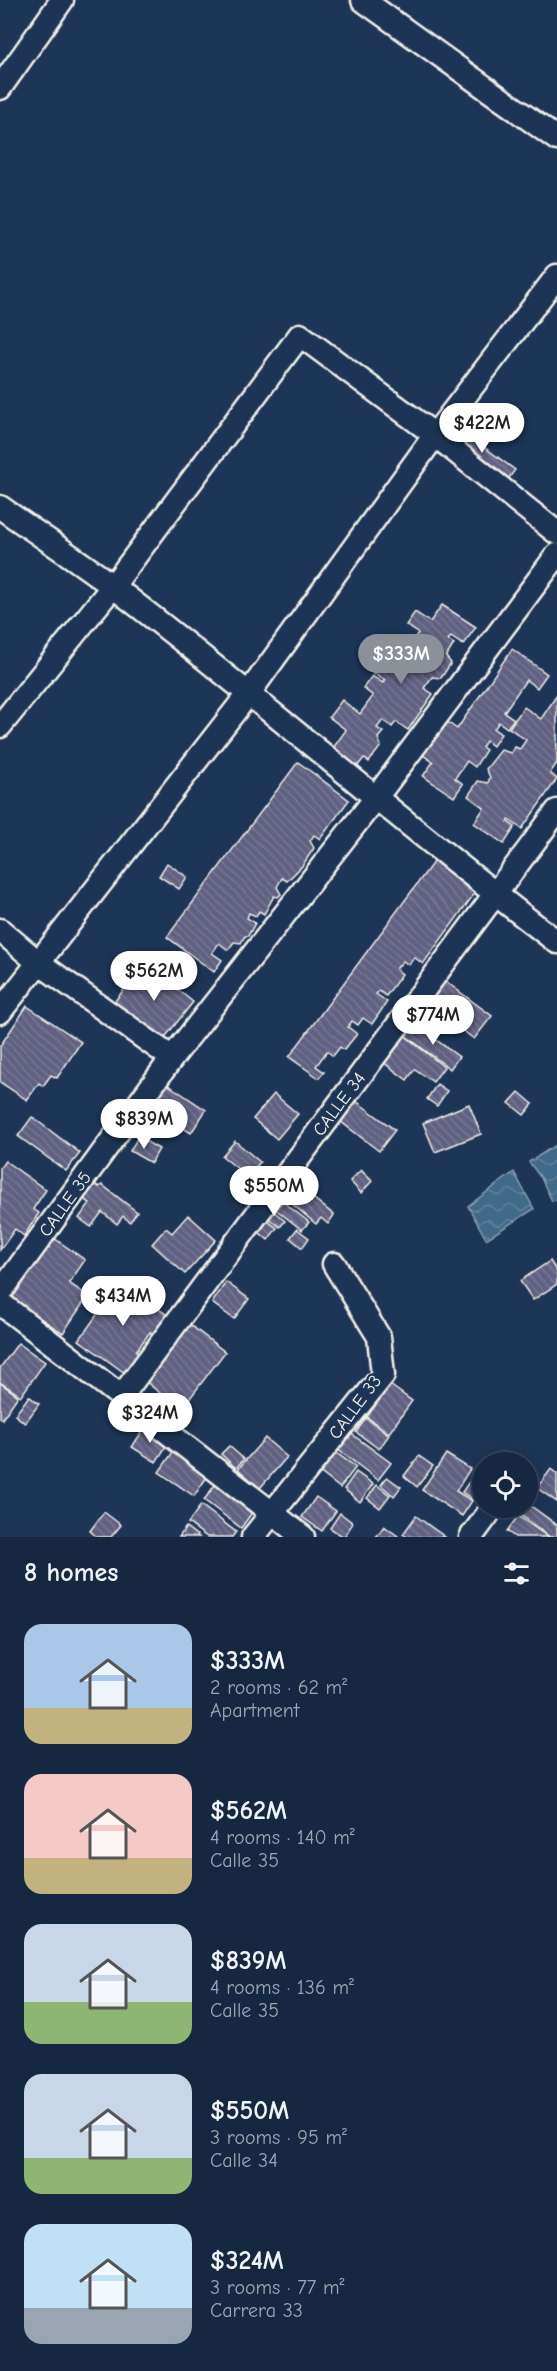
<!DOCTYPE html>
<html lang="en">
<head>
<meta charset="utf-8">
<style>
	:root { --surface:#162841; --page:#23344c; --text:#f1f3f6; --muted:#9ea6b1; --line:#35445a; --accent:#8c9099 }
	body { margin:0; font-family:"Comic Neue",sans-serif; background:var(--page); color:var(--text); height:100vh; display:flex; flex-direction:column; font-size:22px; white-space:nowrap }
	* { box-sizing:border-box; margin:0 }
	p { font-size:20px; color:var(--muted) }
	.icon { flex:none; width:33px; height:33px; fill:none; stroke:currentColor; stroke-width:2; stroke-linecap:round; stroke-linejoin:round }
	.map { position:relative; height:1537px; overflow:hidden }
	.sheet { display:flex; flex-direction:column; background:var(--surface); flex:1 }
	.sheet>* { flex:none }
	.controls { position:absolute; left:472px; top:1452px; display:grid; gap:12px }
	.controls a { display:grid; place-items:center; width:66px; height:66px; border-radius:50%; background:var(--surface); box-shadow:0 3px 15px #0003,0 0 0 2px var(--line); font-size:30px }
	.price { position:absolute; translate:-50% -51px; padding:0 14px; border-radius:21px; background:#fff; color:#222; font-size:20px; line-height:39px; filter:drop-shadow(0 2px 3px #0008) }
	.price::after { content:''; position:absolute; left:50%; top:36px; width:18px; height:14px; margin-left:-9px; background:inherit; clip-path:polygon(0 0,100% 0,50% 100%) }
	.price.active { background:var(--accent); color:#fff }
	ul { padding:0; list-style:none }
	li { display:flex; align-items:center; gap:18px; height:150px; padding:0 24px }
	li span { display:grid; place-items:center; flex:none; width:168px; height:120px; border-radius:18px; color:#555 }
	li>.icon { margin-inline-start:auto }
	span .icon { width:72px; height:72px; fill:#fffc; stroke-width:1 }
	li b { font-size:26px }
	h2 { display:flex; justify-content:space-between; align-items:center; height:72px; padding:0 24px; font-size:26px }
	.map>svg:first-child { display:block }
	.water { fill:url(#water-waves); stroke:#89a1af; stroke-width:1.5 }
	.building { fill:url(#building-back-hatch); stroke:#f4f1e8; stroke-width:1.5 }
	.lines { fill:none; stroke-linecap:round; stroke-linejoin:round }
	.street-casing { stroke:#f4f1e8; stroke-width:27 }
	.street { stroke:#1d3557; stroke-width:22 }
	.labels { text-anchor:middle; stroke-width:4.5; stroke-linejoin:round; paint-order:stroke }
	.street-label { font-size:18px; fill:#f4f1e8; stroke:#1d3557 }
</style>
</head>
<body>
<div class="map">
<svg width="557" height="1537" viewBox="0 0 557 1537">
	<defs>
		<pattern id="water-waves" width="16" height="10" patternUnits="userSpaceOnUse" patternTransform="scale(1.5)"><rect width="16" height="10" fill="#416b89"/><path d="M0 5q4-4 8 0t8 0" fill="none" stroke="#5d819a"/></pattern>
		<pattern id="building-back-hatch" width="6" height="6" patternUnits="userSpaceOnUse" patternTransform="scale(1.5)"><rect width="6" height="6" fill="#616081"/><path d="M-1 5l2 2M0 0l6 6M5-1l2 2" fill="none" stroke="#787793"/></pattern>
	</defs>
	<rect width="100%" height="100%" fill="#1d3557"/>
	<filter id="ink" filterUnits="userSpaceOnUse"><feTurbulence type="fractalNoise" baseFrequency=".0167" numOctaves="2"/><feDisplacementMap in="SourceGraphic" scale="12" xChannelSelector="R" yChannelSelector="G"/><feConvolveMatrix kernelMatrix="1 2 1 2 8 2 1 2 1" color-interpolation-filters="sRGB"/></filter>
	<g filter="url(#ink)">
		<!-- water -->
		<g class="water">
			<path d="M557,1144V1200L552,1201L541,1178L529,1162Z"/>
			<path d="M514,1172L534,1209L486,1239L468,1206Z"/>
		</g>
		<!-- building -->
		<g class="building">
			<path d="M457,427L515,470L506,482L448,438Z"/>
			<path d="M442,605L476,627L463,645L451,637L448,640L454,644L446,657L451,663L441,678L432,677L424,688L433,694L408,730L396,722L392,727L383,720L377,728L383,732L378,738L381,746L369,762L364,758L357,767L333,748L346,730L329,717L342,700L360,714L373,696L363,688L372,676L383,683L385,680L372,672L379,662L383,666L386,662L394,667L418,633L406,625L415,612L430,622Z"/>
			<path d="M512,649L547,674L537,688L526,680L504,712L514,719L507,728L499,722L494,729L501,734L493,746L486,741L482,747L486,750L475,767L467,761L455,778L463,784L454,797L423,776L433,762L423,755L447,722L457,729Z"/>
			<path d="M557,695V763L550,773L557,779L522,829L509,820L508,822L515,827L504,844L474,823L484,808L468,796L478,781L488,783L490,777L486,769L501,750L511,753L515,747L520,749L526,740L509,728L524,707L541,719Z"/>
			<path d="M298,762L349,800L320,839L314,835L310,841L314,848L302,866L287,881L282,878L277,887L281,894L278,897L274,896L264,914L259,911L256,916L249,913L247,918L255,923L248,936H245L241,943L234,942L228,950L219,943L212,953L222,960L214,972L167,937Z"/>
			<path d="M434,861L475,893L423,964L414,957L409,965L403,961L396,969L402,974L386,996L379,991L376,994L387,1002L372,1024L363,1018L358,1025L352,1021L348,1027L357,1034L344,1050L340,1047L333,1056L327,1051L316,1066L324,1072L319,1078L289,1057Z"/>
			<path d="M167,863L187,877L179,889L159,876Z"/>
			<path d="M145,963L193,1002L163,1040L114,1002Z"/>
			<path d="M445,981L492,1016L474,1039L428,1004Z"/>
			<path d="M27,1006L81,1042L57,1078L51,1075L43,1086L39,1083L27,1100L0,1082V1046Z"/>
			<path d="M415,1024L459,1057L450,1069L406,1036Z"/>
			<path d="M404,1035L444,1067L433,1082L415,1069L407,1080L383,1062Z"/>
			<path d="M167,1084L206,1110L191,1133L180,1126L187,1116L182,1112L175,1122L152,1106Z"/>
			<path d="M437,1084L447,1091L437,1106L427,1099Z"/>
			<path d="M519,1092L533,1104L524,1115L509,1103Z"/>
			<path d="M274,1094L298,1114L277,1139L253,1119Z"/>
			<path d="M356,1101L395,1130L379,1151L340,1121Z"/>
			<path d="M469,1104L481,1134L435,1152L423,1123Z"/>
			<path d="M32,1117L80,1153L66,1171L18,1136Z"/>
			<path d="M138,1137L159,1149L151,1163L130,1151Z"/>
			<path d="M235,1141L260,1162L248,1177L222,1156Z"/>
			<path d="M5,1161L46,1190L33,1209L39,1213L24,1236L15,1229L0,1250V1168Z"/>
			<path d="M361,1170L372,1181L361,1193L350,1181Z"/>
			<path d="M95,1184L99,1187L102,1185L137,1212L130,1222L123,1216L117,1224L102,1212L91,1227L79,1218L90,1203L84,1199Z"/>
			<path d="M297,1185L334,1215L328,1224L321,1218L316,1224L286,1199Z"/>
			<path d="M274,1195L309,1222L302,1230L268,1203Z"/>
			<path d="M269,1207L285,1221L280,1227L263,1214Z"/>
			<path d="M188,1215L216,1240L185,1274L152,1244L166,1228L172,1233Z"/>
			<path d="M264,1218L277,1228L268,1240L255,1229Z"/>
			<path d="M297,1229L309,1238L302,1248L290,1238Z"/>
			<path d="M51,1236L85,1260L69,1283L88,1296L63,1333L8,1298Z"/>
			<path d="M550,1261L557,1272V1284L533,1300L520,1281Z"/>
			<path d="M121,1281L167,1315L154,1334L150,1332L136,1351L140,1354L125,1373L79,1340Z"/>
			<path d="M226,1282L249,1299L234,1319L212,1303Z"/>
			<path d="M189,1324L225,1352L181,1410L145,1381Z"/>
			<path d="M18,1343L45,1362L21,1396L0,1382V1368Z"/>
			<path d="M0,1383L18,1396L2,1419L0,1417Z"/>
			<path d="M390,1385L412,1401L389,1433L367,1417Z"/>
			<path d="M29,1396L39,1404L25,1423L15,1415Z"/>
			<path d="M366,1418L389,1435L379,1449L356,1432Z"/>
			<path d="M145,1427L169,1442L156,1462L132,1447Z"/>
			<path d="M349,1432L391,1463L378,1480L337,1449Z"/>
			<path d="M265,1438L287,1457L260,1488L238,1469Z"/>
			<path d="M229,1446L244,1459L236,1468L221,1454Z"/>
			<path d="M332,1450L356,1467L340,1488L317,1470Z"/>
			<path d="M173,1452L207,1477L194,1496L159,1472Z"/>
			<path d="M446,1454L470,1469L456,1491L472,1501L462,1516L422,1490Z"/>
			<path d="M419,1456L433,1466L417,1487L404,1476Z"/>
			<path d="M551,1469L557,1474V1502L537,1488Z"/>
			<path d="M356,1472L373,1484L360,1502L344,1489Z"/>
			<path d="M476,1472L483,1478V1501L480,1505L462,1492Z"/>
			<path d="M387,1477L401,1487L394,1496L381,1485Z"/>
			<path d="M217,1482L254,1510L241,1528L204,1500Z"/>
			<path d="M377,1485L390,1495L380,1508L367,1498Z"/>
			<path d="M316,1497L336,1511L322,1531L302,1517Z"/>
			<path d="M528,1504L557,1525V1537H550L515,1511L518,1508H528Z"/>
			<path d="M201,1505L236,1532L232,1537H207L188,1523Z"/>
			<path d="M104,1512L121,1525L111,1537H97L90,1531Z"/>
			<path d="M340,1513L353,1523L344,1537L330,1528Z"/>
			<path d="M416,1516L445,1537H407L403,1534Z"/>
			<path d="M518,1516L548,1537H515L507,1531Z"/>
			<path d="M384,1526L398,1536L397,1537H376Z"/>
			<path d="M186,1527L199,1537H179Z"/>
		</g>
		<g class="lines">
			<defs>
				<g id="street">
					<path d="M363,0L557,139"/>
					<path d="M0,88L62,0"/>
					<path d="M0,507C38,534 78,560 115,588C265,703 407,827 557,942"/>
					<path d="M0,726L113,586L300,335L435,435L557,533"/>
					<path d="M0,930L39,963L172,1058"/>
					<path d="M0,1012L249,693L435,435L557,276"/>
					<path d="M0,1293L172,1058L375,799L557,555"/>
					<path d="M0,1303L303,1537"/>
					<path d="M121,1397L557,811"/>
					<path d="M253,1537L383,1375L379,1337L334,1264"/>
					<path d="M471,1537L488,1514"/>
				</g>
			</defs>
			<!-- street casing -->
			<use href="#street" class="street-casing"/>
			<!-- street -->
			<use href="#street" class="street"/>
		</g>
	</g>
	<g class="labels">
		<!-- street labels -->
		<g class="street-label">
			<text transform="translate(339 1104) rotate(-53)" y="6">CALLE 34</text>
			<text transform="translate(65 1204) rotate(-54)" y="6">CALLE 35</text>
			<text transform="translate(355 1407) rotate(-53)" y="6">CALLE 33</text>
		</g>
	</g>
</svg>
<div class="controls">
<a><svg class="icon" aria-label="locate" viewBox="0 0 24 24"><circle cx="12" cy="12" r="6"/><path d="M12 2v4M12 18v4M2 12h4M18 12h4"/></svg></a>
</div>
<b class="price" style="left:482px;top:454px">$422M</b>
<b class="price active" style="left:401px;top:685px">$333M</b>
<b class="price" style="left:154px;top:1002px">$562M</b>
<b class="price" style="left:433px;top:1046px">$774M</b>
<b class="price" style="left:144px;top:1150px">$839M</b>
<b class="price" style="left:274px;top:1217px">$550M</b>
<b class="price" style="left:123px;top:1327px">$434M</b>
<b class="price" style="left:150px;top:1444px">$324M</b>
</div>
<section class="sheet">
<h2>8 homes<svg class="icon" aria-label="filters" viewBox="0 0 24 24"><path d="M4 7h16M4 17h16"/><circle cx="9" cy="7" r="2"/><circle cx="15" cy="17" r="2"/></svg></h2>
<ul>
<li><span style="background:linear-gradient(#a9c7e8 70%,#c2b280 0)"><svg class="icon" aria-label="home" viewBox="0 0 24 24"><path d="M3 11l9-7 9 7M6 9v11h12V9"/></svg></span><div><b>$333M</b><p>2 rooms · 62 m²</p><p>Apartment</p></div></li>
<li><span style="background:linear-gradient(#f6c9c9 70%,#c2b280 0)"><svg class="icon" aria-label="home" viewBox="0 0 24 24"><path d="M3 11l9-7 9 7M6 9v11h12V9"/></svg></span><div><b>$562M</b><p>4 rooms · 140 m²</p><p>Calle 35</p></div></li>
<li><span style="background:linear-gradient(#c9d6e8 65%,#8fb573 0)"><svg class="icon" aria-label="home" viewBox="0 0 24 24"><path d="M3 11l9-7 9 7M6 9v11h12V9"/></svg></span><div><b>$839M</b><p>4 rooms · 136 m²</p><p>Calle 35</p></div></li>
<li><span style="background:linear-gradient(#c9d6e8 70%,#8fb573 0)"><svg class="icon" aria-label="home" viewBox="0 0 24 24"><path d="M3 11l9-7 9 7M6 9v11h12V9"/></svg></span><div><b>$550M</b><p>3 rooms · 95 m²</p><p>Calle 34</p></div></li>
<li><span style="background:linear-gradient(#bfe0f5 70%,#9aa5b1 0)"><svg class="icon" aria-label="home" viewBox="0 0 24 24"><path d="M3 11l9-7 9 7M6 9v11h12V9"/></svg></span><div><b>$324M</b><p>3 rooms · 77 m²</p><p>Carrera 33</p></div></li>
</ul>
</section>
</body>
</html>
